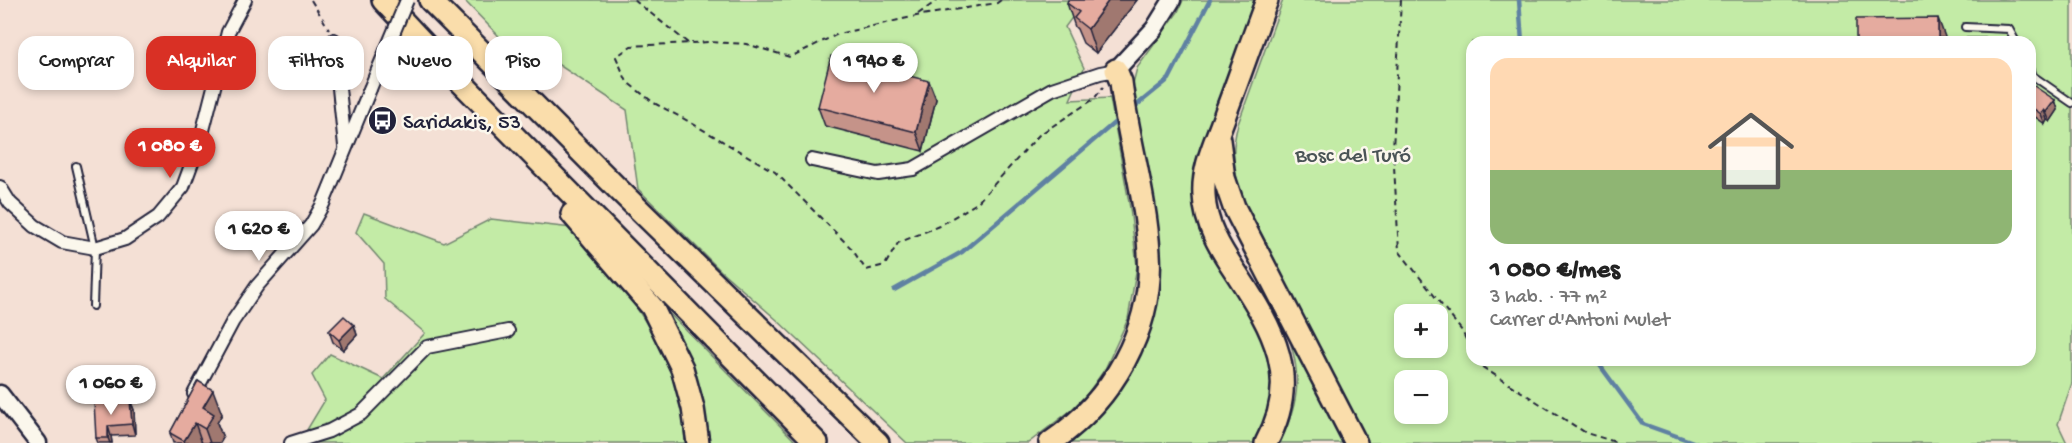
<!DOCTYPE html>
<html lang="es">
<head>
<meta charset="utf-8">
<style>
	:root { --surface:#fff; --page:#f6f6f6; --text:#222; --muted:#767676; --line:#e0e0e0; --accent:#d93025 }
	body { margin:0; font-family:"Gochi Hand",sans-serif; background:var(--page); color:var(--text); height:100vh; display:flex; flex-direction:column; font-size:22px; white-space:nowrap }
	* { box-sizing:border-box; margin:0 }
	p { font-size:20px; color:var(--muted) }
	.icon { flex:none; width:33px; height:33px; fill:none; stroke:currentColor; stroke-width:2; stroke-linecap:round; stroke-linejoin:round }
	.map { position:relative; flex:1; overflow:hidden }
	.panel { position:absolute; left:1466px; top:36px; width:570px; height:330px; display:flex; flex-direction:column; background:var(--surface); border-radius:18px; box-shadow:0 3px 9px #0003 }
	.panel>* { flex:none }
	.top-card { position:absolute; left:18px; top:36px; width:570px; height:54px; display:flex; gap:12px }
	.buttons { position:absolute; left:1394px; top:304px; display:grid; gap:12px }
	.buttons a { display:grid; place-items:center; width:54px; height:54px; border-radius:12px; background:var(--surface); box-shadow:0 3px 9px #0003; font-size:30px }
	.price { position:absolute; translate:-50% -51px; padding:0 14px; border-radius:21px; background:#fff; color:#222; font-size:20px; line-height:39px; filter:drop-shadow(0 2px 3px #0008) }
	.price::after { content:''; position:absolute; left:50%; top:36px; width:18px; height:14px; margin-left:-9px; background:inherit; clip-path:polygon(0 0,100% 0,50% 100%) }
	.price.selected { background:var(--accent); color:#fff }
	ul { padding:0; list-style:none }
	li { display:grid; align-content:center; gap:12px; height:318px; padding:0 24px }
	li+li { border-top:2px solid var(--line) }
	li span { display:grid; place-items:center; height:186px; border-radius:18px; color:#555 }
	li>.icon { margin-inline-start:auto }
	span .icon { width:108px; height:108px; fill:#fffc; stroke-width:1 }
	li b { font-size:26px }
	.tag { padding:0 21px; border-radius:18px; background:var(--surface); box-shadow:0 3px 9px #0003; font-size:21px; line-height:54px }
	.tag.selected { background:var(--accent); color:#fff }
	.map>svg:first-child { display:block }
	.green { fill:#c3eba6; stroke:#728670; stroke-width:1.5; fill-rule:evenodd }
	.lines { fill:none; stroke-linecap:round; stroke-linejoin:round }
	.stream { stroke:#5f81a2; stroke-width:4.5 }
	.lane-casing { stroke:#22223b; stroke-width:10 }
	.street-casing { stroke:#22223b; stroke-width:16 }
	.secondary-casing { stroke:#22223b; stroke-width:21 }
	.highway-casing { stroke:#22223b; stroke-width:26 }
	.path { stroke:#22223b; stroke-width:2; stroke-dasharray:6 4.5; stroke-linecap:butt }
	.lane { stroke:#fbf7ec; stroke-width:6 }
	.street { stroke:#fbf7ec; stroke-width:12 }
	.secondary { stroke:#fbf7ec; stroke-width:16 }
	.highway { stroke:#faddab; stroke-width:21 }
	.street-bridge-casing { stroke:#22223b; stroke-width:16; stroke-linecap:butt }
	.street-bridge { stroke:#fbf7ec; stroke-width:12 }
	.wall { fill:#c59389; stroke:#22223b; stroke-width:1.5 }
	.shaded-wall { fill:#a0786f; stroke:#22223b; stroke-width:1.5 }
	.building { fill:#e5ab9f; stroke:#22223b; stroke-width:1.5 }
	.labels { text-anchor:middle; stroke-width:5; stroke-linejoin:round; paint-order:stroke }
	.poi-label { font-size:22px; fill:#22223b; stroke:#fbf7ec; text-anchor:start }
	.park-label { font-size:22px; fill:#4a5456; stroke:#fbf7ec }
</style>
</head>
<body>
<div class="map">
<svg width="2072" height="443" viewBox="0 0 2072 443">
	<rect width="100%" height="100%" fill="#f4e0d5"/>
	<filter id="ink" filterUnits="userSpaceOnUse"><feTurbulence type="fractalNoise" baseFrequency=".0167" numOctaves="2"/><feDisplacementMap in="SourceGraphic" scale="12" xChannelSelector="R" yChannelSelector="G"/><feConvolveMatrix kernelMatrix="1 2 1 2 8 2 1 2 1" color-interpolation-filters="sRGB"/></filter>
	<g filter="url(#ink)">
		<!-- green -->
		<g class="green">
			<path d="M464,0H1085L1065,27L1084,68L1070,100L1110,98L1130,208L1137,266L1128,319L1105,369L1088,393L1070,411L1028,443H907L777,320L721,271L638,189L627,110L556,63L522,60Z"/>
			<path d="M1183,0H1255L1198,157L1195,173L1269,352C1274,385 1273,415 1255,443H1065L1146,334L1131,91L1137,68L1178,12Z"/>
			<path d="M1283,0H2072V383L2058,424L2067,443H1367L1243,200C1234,171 1230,154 1238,124ZM1472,42H2030V360H1472ZM1404,315H1437V348H1404ZM1404,381H1437V414H1404Z"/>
			<path d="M364,213L444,243L491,219L572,228C627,287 682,359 685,443H299L325,400L312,375L330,354L383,379L425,333L385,299L384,264L356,232Z"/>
			<path d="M663,307L797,443H707L705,415L699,391Z"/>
			<path d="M1285,326L1347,443H1280C1301,399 1302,372 1285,326Z"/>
		</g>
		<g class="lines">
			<!-- stream -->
			<g class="stream">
				<path d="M1519,0L1522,42"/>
				<path d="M1132,109L1169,79L1210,0"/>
				<path d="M894,290L962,252L1120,118"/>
				<path d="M1596,360L1643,424L1696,443"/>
			</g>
			<defs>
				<g id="lane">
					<path d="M1965,27L2009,29L2016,42"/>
					<path d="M2030,68L2033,76L2072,103"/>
					<path d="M76,166L95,248L93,306"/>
				</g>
				<g id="street">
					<path d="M334,40L345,146"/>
					<path d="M812,160L878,174L913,169L1052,89L1100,73L1116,70"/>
					<path d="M0,187L10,203L35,226L62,242L95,248L125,239L158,217L183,187L201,138L228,32L245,0"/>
					<path d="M194,394L233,321L257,286L311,225L323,204L370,89"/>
					<path d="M291,443L329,431L361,414L427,347L508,331"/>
				</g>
				<g id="secondary">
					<path d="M1116,70L1154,29L1172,0"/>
					<path d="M0,394L38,443"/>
				</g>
				<g id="highway">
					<path d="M383,0L443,64L817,443"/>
					<path d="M430,0L618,189L878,443"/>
					<path d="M1219,140L1224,178L1234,207L1356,443"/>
					<path d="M572,214L652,307L682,368L693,408L698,443"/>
					<path d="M1050,443C1112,401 1154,329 1149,253C1146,196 1128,139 1121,82L1116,70"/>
					<path d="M1266,443C1302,378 1273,329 1237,274C1221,250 1205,225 1204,195C1202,166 1217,139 1226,112C1240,75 1253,37 1267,0"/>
				</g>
			</defs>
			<!-- lane casing -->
			<use href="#lane" class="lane-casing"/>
			<!-- street casing -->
			<use href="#street" class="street-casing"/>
			<!-- secondary casing -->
			<use href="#secondary" class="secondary-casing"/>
			<!-- highway casing -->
			<use href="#highway" class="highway-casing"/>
			<!-- path -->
			<g class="path">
				<path d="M311,0L329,29"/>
				<path d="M634,0L688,43"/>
				<path d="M1001,0L997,3L916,16L838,34L790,57L746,44L710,42L631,46L616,57L627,82L654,103L688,121L775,172L852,249L866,270L885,265L898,243L939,226L977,203L1039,135L1094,99L1103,87"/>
				<path d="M1401,0L1393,149L1399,251L1462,331L1472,352"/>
				<path d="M918,14L938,0"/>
				<path d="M1475,360L1476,363L1586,433L1619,443"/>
			</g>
			<!-- lane -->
			<use href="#lane" class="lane"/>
			<!-- street -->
			<use href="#street" class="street"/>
			<!-- secondary -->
			<use href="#secondary" class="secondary"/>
			<!-- highway -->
			<use href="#highway" class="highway"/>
			<defs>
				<path id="street-bridge" d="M370,89L407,0"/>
			</defs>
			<!-- street-bridge casing -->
			<use href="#street-bridge" class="street-bridge-casing"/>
			<!-- street-bridge -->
			<use href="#street-bridge" class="street-bridge"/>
		</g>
		<!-- wall -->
		<g class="wall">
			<path d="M1068,0H1137L1096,53L1083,43L1077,29L1075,27L1067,3Z"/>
			<path d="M2030,87L2055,100L2058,110L2050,122L2047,120L2045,124L2030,113Z"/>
			<path d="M936,99L923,151L825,126L818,107Z"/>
			<path d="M354,325L357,335L343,350L333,342L329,331Z"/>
			<path d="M198,381L222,414L217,423L223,438L220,443H173L170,433Z"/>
			<path d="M130,400L134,410L135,435L111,436L112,443H98L96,438Z"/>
		</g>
		<!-- shaded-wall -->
		<g class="shaded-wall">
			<path d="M1109,0H1137L1096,53L1088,29Z"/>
			<path d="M1938,18L1945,37V42L1938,38Z"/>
			<path d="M929,81L936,99L923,151L916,132Z"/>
			<path d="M2055,100L2058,110L2050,122L2046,112Z"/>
			<path d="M2044,110L2047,120L2045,124L2041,114Z"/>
			<path d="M354,325L357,335L343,350L339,340Z"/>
			<path d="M213,390L222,414L217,423L223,438L220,443H210L205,429L203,407Z"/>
			<path d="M130,400L134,410L135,435L132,424Z"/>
			<path d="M195,423L202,443H185L184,441Z"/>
			<path d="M108,426L111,436L112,443H110L108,438Z"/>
		</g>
		<!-- building -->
		<g class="building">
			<path d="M1068,0H1109L1088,29L1074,18L1079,12L1067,3Z"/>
			<path d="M1938,18V38H2008V42H1856V19Z"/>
			<path d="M831,56L929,81L916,132L818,107Z"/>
			<path d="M2031,84L2055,100L2046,112L2044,110L2041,114L2030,106V87Z"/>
			<path d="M344,316L354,325L339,340L329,331Z"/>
			<path d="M198,381L213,390L203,407L214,414L205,429L195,423L184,441L170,433Z"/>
			<path d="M130,400L132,424L108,426V438H96L94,402Z"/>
		</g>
	</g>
	<!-- icons -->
	<defs>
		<symbol id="bus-disc" viewBox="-11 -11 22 22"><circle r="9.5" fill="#22223b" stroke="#fbf7ec"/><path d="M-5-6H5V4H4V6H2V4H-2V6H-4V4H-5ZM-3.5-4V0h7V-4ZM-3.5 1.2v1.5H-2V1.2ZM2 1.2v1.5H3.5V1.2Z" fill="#fff"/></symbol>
	</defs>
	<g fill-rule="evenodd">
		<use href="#bus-disc" x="366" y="104" width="33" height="33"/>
	</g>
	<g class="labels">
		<!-- poi labels -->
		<g class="poi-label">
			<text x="403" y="128">Saridakis, 53</text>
		</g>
		<!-- park labels -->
		<g class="park-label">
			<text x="1353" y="161">Bosc del Turó</text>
		</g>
	</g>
</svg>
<div class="buttons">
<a>+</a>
<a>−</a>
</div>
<b class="price" style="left:874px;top:94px">1 940 €</b>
<b class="price selected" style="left:170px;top:179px">1 080 €</b>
<b class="price" style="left:259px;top:262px">1 620 €</b>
<b class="price" style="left:111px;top:416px">1 060 €</b>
<div class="top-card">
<a class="tag">Comprar</a>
<a class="tag selected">Alquilar</a>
<a class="tag">Filtros</a>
<a class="tag">Nuevo</a>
<a class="tag">Piso</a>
</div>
<section class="panel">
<ul>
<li><span style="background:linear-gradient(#ffd9b3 60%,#8fb573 0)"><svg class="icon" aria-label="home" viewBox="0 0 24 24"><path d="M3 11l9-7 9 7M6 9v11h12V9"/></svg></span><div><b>1 080 €/mes</b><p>3 hab. · 77 m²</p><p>Carrer d'Antoni Mulet</p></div></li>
</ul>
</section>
</div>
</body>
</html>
